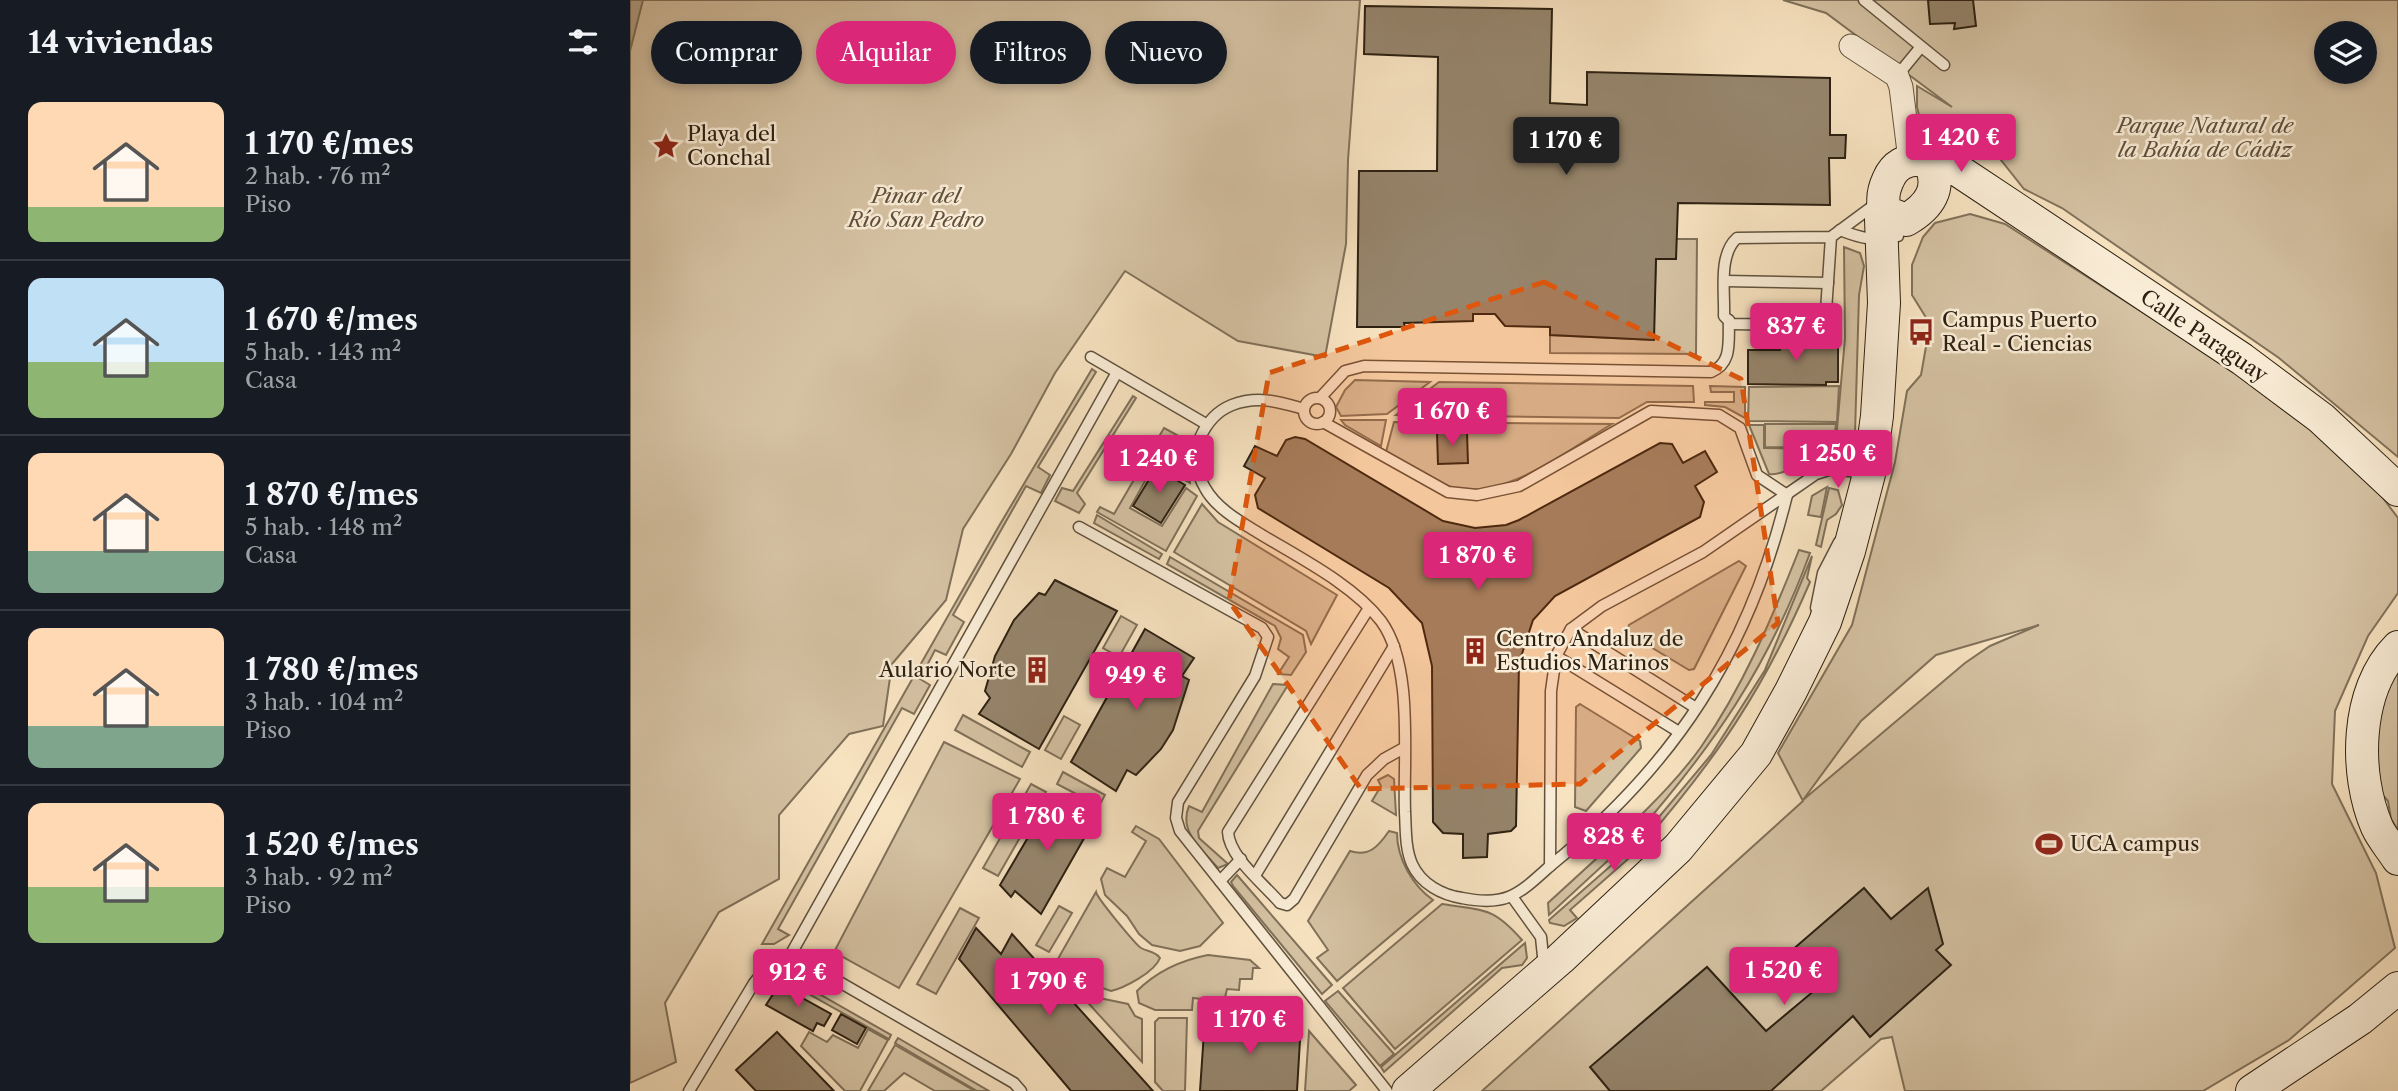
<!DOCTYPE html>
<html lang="es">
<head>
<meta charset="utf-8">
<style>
	:root { --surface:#171b24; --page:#20242c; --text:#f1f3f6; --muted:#9ea1a6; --line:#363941; --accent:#db2777 }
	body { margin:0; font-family:"Libre Caslon Text",serif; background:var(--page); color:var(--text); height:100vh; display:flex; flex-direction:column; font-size:26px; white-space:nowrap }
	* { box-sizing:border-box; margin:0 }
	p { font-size:23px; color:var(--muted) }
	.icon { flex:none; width:38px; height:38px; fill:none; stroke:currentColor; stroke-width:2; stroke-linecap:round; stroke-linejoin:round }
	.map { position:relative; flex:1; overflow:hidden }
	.sheet { display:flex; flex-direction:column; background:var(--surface); width:630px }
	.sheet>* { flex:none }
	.banner { position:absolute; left:21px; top:21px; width:665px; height:63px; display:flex; gap:14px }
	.buttons { position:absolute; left:1684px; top:21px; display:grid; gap:14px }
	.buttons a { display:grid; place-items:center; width:63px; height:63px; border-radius:50%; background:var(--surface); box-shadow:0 4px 10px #0003; font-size:35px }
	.price { position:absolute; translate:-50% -60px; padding:0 16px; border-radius:7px; background:var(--accent); color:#fff; font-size:23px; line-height:46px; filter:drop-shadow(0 2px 4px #0008) }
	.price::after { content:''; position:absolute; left:50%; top:42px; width:21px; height:16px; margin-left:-10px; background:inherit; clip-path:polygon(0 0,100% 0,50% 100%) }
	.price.selected { background:#222; color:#fff }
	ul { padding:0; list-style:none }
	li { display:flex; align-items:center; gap:21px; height:175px; padding:0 28px }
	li+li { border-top:2px solid var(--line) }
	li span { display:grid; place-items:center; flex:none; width:196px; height:140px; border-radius:14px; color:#555 }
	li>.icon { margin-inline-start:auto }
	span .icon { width:84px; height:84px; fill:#fffc; stroke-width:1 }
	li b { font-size:30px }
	h2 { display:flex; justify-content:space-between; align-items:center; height:84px; padding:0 28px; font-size:30px }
	.tag { padding:0 24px; border-radius:32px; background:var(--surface); box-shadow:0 4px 10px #0003; font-size:24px; line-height:63px }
	.tag.selected { background:var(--accent); color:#fff }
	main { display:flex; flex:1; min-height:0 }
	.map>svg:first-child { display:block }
	.green { fill:#d5c2a3; stroke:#80715a; stroke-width:2; fill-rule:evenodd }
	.water { fill:#b3a186; stroke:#7d6d58; stroke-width:2 }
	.building { fill:#96856d; stroke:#2c2012; stroke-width:2 }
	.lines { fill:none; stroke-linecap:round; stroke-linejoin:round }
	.lane-casing { stroke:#5f513e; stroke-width:13 }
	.street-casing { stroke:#5f513e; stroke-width:25 }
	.secondary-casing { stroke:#2c2012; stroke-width:34 }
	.lane { stroke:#faedd7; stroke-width:10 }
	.street { stroke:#faedd7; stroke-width:23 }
	.secondary { stroke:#faedd7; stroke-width:32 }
	.marked { fill:#df560c; fill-opacity:0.2; stroke:#df560c; stroke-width:5; stroke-dasharray:14 9; stroke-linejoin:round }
	.labels { text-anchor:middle; stroke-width:5; stroke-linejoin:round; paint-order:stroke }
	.park-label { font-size:21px; font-style:italic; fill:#5f513e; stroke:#faedd7 }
	.poi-label { font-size:21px; fill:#2c2012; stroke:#faedd7; text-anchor:start }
	.street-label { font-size:21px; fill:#2c2012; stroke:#faedd7 }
</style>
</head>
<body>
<main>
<section class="sheet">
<h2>14 viviendas<svg class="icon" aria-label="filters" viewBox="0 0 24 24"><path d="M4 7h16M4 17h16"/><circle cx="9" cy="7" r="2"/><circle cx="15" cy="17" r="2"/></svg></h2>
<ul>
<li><span style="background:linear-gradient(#ffd9b3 75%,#8fb573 0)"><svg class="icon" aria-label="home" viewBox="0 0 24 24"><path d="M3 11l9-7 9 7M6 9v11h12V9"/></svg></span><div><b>1 170 €/mes</b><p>2 hab. · 76 m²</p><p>Piso</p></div></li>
<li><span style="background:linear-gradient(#bfe0f5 60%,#8fb573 0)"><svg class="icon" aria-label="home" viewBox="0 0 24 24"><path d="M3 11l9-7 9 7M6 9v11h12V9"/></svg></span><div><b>1 670 €/mes</b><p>5 hab. · 143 m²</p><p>Casa</p></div></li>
<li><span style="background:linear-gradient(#ffd9b3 70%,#7fa58c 0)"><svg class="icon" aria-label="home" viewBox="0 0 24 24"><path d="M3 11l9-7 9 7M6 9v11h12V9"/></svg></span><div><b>1 870 €/mes</b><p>5 hab. · 148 m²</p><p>Casa</p></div></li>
<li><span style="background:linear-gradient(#ffd9b3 70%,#7fa58c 0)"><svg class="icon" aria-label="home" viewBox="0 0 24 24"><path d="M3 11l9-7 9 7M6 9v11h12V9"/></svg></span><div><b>1 780 €/mes</b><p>3 hab. · 104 m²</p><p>Piso</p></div></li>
<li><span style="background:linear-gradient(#ffd9b3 60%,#8fb573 0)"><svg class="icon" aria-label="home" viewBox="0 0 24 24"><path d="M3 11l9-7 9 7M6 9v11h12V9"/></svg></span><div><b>1 520 €/mes</b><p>3 hab. · 92 m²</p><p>Piso</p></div></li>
</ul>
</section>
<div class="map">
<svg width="1768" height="1091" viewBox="0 0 1768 1091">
	<rect width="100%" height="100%" fill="#f8e3c1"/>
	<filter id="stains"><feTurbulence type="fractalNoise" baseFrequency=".00286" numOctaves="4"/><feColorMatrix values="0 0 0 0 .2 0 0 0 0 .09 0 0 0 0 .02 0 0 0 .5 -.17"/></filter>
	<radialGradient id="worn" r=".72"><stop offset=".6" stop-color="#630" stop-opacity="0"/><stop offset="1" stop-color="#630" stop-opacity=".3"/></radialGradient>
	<!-- green -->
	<g class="green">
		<path d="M0,0H730L718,160L716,244L695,357L608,341L495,271L425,373L381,454L333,529L316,600L262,664L253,726L219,734L149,815V879L89,912L35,1003L46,1062L0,1083Z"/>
		<path d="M1153,0H1768V457L1649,358L1432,208L1394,189L1347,130L1336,158L1293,132L1287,107V86L1322,107L1196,13ZM1696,33H1734V72H1696Z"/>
		<path d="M1340,214L1375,224L1590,362L1729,466L1768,518V593L1738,636L1705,711L1702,784L1746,873L1765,948L1659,1040L1573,1091H1275L1262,1037L1251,1039L1191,1091H852L1173,801L1148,753L1222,625L1265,462L1277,391L1291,375L1300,324L1282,295V265L1293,237L1305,223ZM1409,625L1360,646L1335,663L1173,800L1231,721L1306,655Z"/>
		<path d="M1046,239H1067L1066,354L920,353V335L1023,340L1026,259H1045Z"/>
		<path d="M1214,247L1230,253L1234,266L1229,295L1225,434L1220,447L1205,452L1215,338Z"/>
		<path d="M462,369L466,372L408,467L420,475L411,493L396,486L323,615L334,622L316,655L305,650L290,679L300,685L284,714L272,708L148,929L159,935L144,944H132L369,526Z"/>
		<path d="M725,380L800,382L757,414L711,416L706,407L715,390Z"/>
		<path d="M809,382L1063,386L1064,402H1017L989,418L766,415Z"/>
		<path d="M1080,386L1115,387V418L1095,407L1075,405V402H1104V392H1081Z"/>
		<path d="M1209,386L1207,422L1118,421L1119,387Z"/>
		<path d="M503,396L506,398L447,493L455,504L449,513L425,501L432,488L443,491Z"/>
		<path d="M711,420H756L751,446L715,425Z"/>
		<path d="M764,422L982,424C939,449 870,505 818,486C797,478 776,463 756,452Z"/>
		<path d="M1135,424H1206L1203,448L1135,447Z"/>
		<path d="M1119,425H1134V448L1204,449V452C1188,457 1150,477 1139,474Z"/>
		<path d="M534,428L558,441L560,483L525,463L500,508L532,526L556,488L567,496L536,551L467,512L470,507L484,514Z"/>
		<path d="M1197,487L1191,517L1178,515L1182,496Z"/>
		<path d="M1199,488L1208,490L1212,505L1206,514L1197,520L1191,547L1186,545Z"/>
		<path d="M572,504L588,522L707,595L681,644L676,631L544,552Z"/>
		<path d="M467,515L532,554L529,559L464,523Z"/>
		<path d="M1169,550L1180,553C1138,668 1082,748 1002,839L995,831C1021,805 1049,778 1071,747C1113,687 1142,618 1169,550Z"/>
		<path d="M1182,556L1177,578L1180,582C1134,689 1087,758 1011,846L1007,843L1081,755L1135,670Z"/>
		<path d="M540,557L673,635L676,652L661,675L648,674L659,657L648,649L651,638L645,626L537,564Z"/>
		<path d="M1109,561L1116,566L1064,669L1059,670L996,632L999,625Z"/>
		<path d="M491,616L507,625L489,657L473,648Z"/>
		<path d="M1768,670V830L1761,819L1758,801L1743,784C1743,753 1744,692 1768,670Z"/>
		<path d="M643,684L658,685L568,831L569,838L598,864L588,868C573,850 548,832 559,806L572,812Z"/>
		<path d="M950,704L1010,741L1011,748L956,811L945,807L946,707Z"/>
		<path d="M333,715L400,752L392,767L325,730Z"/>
		<path d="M434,716L450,725L431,759L415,750Z"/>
		<path d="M314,742L390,779L269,988L204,952Z"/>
		<path d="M433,772L475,795L469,806L427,784Z"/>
		<path d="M758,775L764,779L766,815L742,801L751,786L748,780Z"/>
		<path d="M401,784L416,792L368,876L353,868Z"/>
		<path d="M506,826L529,839L593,923L570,946L550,951L522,945L509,934L497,916L475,895L471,879L477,868L495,877L516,841L502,832Z"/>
		<path d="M759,831L767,833C767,859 783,886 803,900L707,981L687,958L698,950L678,921L720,851C739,857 748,847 759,831Z"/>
		<path d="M990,837L996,844L919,915L918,903Z"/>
		<path d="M1001,848L1006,852L940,910L947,918L934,926L920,923L919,920Z"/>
		<path d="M607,875L702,985L692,994L603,886L601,882Z"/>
		<path d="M466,892C467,898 506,945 511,948C518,952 525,951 530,958C525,972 494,988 481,991L436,976L425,964Z"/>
		<path d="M812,904C854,911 862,906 892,940L765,1049L713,988Z"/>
		<path d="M429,906L442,913L419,952L406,945Z"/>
		<path d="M330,908L349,918L306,994L287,984Z"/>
		<path d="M895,943L897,958L892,965L872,968L754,1072L751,1067Z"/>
		<path d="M578,955L620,960L629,968H623L622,979H610L609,990L597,989L594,1002L563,998L562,1010H525L509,1003L507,991C526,972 552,960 578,955Z"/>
		<path d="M156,975L261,1035L259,1039L154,980Z"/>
		<path d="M708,991L764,1054L750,1066L695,1001Z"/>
		<path d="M450,994L498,1004L505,1016L512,1019V1062Z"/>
		<path d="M529,1018H557L555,1091H533L525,1082V1022Z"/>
		<path d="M238,1029L258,1040L230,1091H215L171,1046L179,1032L197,1042L203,1035L228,1048Z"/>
		<path d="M679,1031L726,1085L719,1091H675Z"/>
		<path d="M268,1038L359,1091H347L265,1043Z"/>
		<path d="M265,1045L345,1091H305L274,1073L254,1091H238Z"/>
	</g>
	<!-- water -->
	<path class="water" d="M0,0H13L0,51Z"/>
	<!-- building -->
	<g class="building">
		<path d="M1298,0H1343L1346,26L1324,29L1325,23L1300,24Z"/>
		<path d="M735,6L922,9L920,103L957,105V72L1200,78V135H1216L1215,158H1199L1200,205L1048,203L1046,259H1026L1024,340L920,335V327L875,326L865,314H843V321L774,323L775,327H727L729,171H807L808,57L734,54Z"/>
		<path d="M1150,338H1208V382H1196V385L1118,384V350H1150Z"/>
		<path d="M807,433H837L838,463L808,464Z"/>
		<path d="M665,437L675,439L813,521L845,528L876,525L889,520L1030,443L1042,444L1053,463L1075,451L1087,472L1065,486L1074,502L1070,517L925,596L903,620L889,663L886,826L881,831L858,834L857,857L833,858V834L813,833L803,822L802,666L792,623L759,588L628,508L625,495L635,478L614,466L625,446L647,456L656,440Z"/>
		<path d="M526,468L555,485L531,523L503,506Z"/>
		<path d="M425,580L487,611L409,749L349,714L360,698L355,691L365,656L384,620L409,593L415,595Z"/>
		<path d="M515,629L564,658L552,676L559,680L543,730L531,749L506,775L497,770L486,791L441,762Z"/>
		<path d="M423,795L465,819L411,914L385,891L381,897L370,885Z"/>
		<path d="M1234,888L1261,919L1298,888L1313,944L1306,950L1321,965L1240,1037L1223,1016L1141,1091H980L960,1067L1077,967L1136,1031L1191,985L1161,951Z"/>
		<path d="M346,928L371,954L382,934L523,1091H441L329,959Z"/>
		<path d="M149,985L201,1014L194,1026L187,1023L183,1031L136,1005Z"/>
		<path d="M211,1014L236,1028L227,1044L202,1030Z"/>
		<path d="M575,1017L671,1023L667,1091H570Z"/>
		<path d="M147,1032L204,1091H126L106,1070Z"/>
	</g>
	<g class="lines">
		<defs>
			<g id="lane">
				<path d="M1234,0L1314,65"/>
				<path d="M1267,76L1290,48"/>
				<path d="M1210,230C1230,238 1246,242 1268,236"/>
				<path d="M1201,237L1196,311L1192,320L1172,325L1102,324L1094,316C1095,292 1088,255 1107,238L1201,237L1247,203"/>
				<path d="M1095,281L1198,283"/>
				<path d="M461,357L576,424"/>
				<path d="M690,398L715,371L734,366L1081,372C1103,363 1098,341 1099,320"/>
				<circle cx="687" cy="411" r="13"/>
				<path d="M674,409C649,402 628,395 602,405C587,411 577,422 570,438C564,455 566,473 575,488C586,508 609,521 627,532C666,556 723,584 751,621C784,666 773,757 775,812C776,829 775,848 782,864C791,884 812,895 832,898C877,907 889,894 920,866L921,691L926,656L941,629L972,606L1073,552L1186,474L1202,469L1236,473"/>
				<path d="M693,422L818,492L847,495L889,486L1021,411L1089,415L1110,428L1127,475L1157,495"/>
				<path d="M449,527L632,628L638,637L625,676L548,802L546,818L550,831L757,1091"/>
				<path d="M739,608L598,832C599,857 634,884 650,903L657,905L664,899L737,775L754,759L774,748"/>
				<path d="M1186,608L1193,573L1209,542"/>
				<path d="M941,629L1066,708"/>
				<path d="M926,656L1049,732"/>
				<path d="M920,866C1045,765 1119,651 1157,495"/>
				<path d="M626,874L764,646"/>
				<path d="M590,881L611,859"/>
				<path d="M883,898L911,937L914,966"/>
				<path d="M161,954L384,1083L391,1091"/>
				<path d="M59,1091L124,983L140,963L161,954L486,374"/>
			</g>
			<path id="street" d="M1221,46L1267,76L1271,87L1280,160"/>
			<g id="secondary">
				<path d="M1299,162C1313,188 1299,207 1276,220L1256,212C1251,201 1253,191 1258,180C1271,149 1305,160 1329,171L1612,359L1691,418L1768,490"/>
				<path d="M1768,647C1725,690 1724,774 1747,827C1752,838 1761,848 1768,859"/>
				<path d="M778,1091L930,959L1048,848L1126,754L1161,691L1195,622L1219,551L1239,474L1247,416L1254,303L1251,219L1253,206"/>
				<path d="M1622,1091L1730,1019L1768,988"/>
			</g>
		</defs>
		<!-- lane casing -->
		<use href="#lane" class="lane-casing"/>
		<!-- street casing -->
		<use href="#street" class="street-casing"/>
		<!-- secondary casing -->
		<use href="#secondary" class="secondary-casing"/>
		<!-- lane -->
		<use href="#lane" class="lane"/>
		<!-- street -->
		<use href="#street" class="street"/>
		<!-- secondary -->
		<use href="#secondary" class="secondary"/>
	</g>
	<!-- marked area -->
	<path class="marked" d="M914,282L1111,379L1148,623L950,784L731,789L599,601L639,373Z"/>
	<!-- icons -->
	<defs>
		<symbol id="sight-bare" viewBox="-9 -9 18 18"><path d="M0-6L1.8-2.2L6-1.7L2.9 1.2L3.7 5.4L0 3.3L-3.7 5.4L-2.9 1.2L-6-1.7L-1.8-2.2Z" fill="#8f2418" stroke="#faedd7" stroke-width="2.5" paint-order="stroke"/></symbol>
		<symbol id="bus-bare" viewBox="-9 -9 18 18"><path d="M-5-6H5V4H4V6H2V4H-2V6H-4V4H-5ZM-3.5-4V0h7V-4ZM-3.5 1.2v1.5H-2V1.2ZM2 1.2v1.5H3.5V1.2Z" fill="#8f2418" stroke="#faedd7" stroke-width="2.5" paint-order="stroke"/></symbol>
		<symbol id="building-bare" viewBox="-9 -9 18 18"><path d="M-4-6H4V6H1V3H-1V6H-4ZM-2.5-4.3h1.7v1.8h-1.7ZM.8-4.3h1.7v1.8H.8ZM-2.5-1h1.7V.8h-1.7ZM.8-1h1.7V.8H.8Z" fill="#8f2418" stroke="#faedd7" stroke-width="2.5" paint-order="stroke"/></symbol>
		<symbol id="stadium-bare" viewBox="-9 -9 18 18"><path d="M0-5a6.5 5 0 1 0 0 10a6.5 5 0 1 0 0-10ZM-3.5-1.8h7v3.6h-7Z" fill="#8f2418" stroke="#faedd7" stroke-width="2.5" paint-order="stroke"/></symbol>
	</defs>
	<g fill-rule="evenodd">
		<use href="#sight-bare" x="17" y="127" width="38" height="38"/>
		<use href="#bus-bare" x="1272" y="313" width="38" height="38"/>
		<use href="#building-bare" x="826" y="632" width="38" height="38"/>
		<use href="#building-bare" x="388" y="651" width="38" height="38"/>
		<use href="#stadium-bare" x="1400" y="825" width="38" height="38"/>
	</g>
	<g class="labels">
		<!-- park labels -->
		<g class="park-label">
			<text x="1575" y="133">Parque Natural de<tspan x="1575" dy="24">la Bahía de Cádiz</tspan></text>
			<text x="286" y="203">Pinar del<tspan x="286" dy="24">Río San Pedro</tspan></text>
		</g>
		<!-- poi labels -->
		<g class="poi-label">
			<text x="57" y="141">Playa del<tspan x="57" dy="24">Conchal</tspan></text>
			<text x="1312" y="327">Campus Puerto<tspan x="1312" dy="24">Real - Ciencias</tspan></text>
			<text x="866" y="646">Centro Andaluz de<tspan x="866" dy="24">Estudios Marinos</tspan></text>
			<text x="386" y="677" text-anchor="end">Aulario Norte</text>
			<text x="1440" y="851">UCA campus</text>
		</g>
		<!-- street labels -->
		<g class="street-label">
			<text transform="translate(1574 336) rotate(34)" y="7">Calle Paraguay</text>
		</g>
	</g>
	<rect width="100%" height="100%" filter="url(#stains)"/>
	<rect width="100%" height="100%" fill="url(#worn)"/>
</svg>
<div class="buttons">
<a><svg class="icon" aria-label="layers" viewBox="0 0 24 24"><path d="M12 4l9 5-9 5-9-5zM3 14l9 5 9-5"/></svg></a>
</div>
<b class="price" style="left:1331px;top:174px">1 420 €</b>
<b class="price selected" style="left:936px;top:177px">1 170 €</b>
<b class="price" style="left:1166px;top:363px">837 €</b>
<b class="price" style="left:822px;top:448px">1 670 €</b>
<b class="price" style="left:1208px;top:490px">1 250 €</b>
<b class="price" style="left:529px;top:495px">1 240 €</b>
<b class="price" style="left:848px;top:592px">1 870 €</b>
<b class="price" style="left:506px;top:712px">949 €</b>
<b class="price" style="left:417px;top:853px">1 780 €</b>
<b class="price" style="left:984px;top:873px">828 €</b>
<b class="price" style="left:1154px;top:1007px">1 520 €</b>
<b class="price" style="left:168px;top:1009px">912 €</b>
<b class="price" style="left:419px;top:1018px">1 790 €</b>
<b class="price" style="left:620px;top:1056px">1 170 €</b>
<div class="banner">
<a class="tag">Comprar</a>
<a class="tag selected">Alquilar</a>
<a class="tag">Filtros</a>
<a class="tag">Nuevo</a>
</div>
</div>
</main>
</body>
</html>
